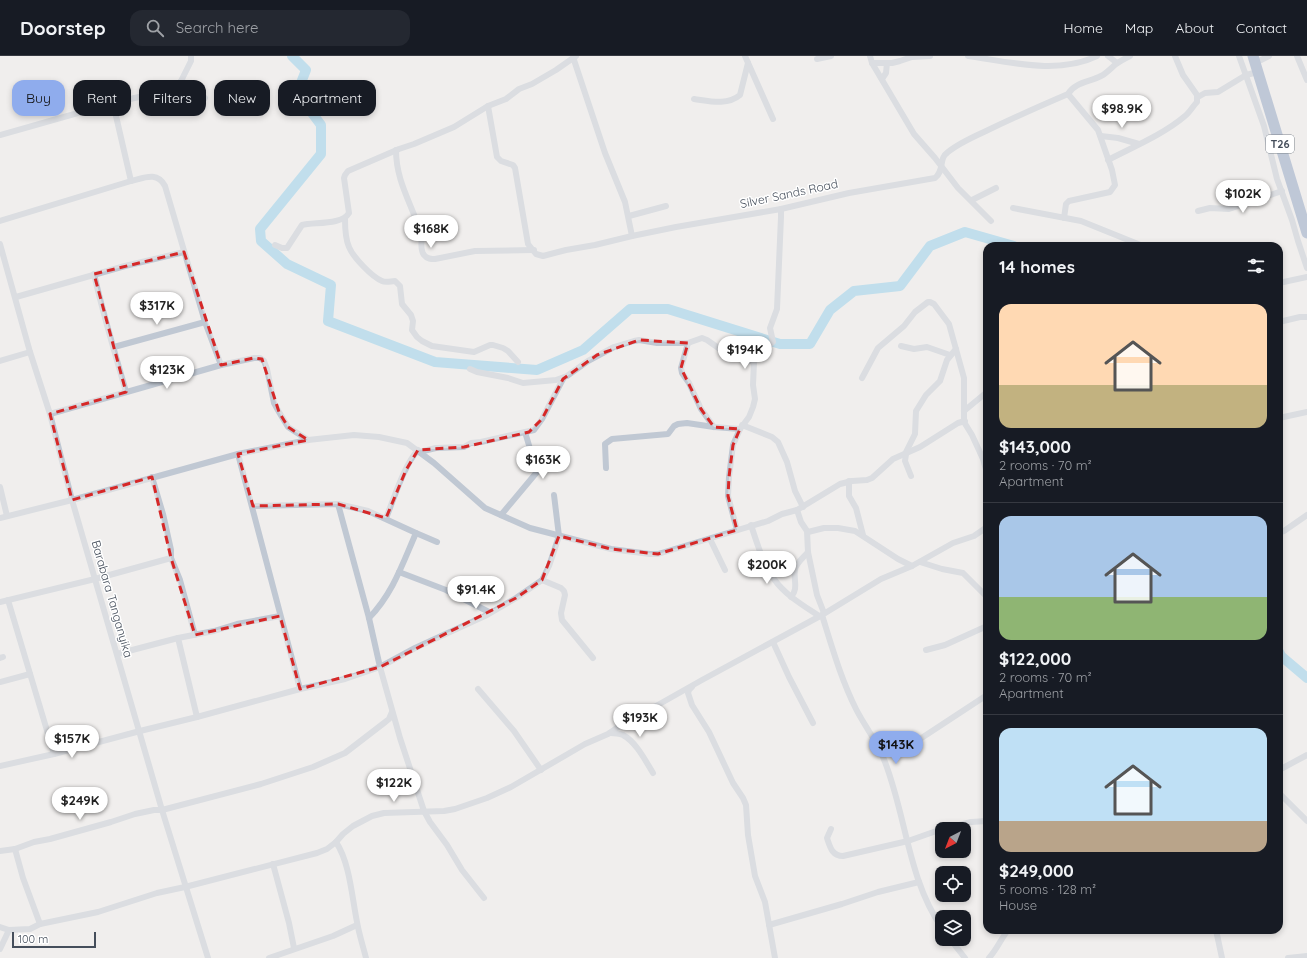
<!DOCTYPE html>
<html lang="en">
<head>
<meta charset="utf-8">
<style>
	:root { --surface:#171b24; --page:#242831; --text:#f1f3f6; --muted:#9ea1a6; --line:#363941; --accent:#8faced }
	body { margin:0; font-family:Quicksand,sans-serif; background:var(--page); color:var(--text); height:100vh; display:flex; flex-direction:column; font-size:15px; white-space:nowrap }
	* { box-sizing:border-box; margin:0 }
	p { font-size:13px; color:var(--muted) }
	.icon { flex:none; width:22px; height:22px; fill:none; stroke:currentColor; stroke-width:2; stroke-linecap:round; stroke-linejoin:round }
	.map { position:relative; flex:1; overflow:hidden }
	.details { position:absolute; left:983px; top:186px; width:300px; height:692px; display:flex; flex-direction:column; background:var(--surface); border-radius:12px; box-shadow:0 2px 6px #0003 }
	.details>* { flex:none }
	.banner { position:absolute; left:12px; top:24px; width:380px; height:36px; display:flex; gap:8px }
	.needle { width:26px; rotate:222deg }
	.buttons { position:absolute; left:935px; top:766px; display:grid; gap:8px }
	.buttons a { display:grid; place-items:center; width:36px; height:36px; border-radius:8px; background:var(--surface); box-shadow:0 2px 6px #0003; font-size:20px }
	.scale { position:absolute; left:12px; bottom:10px; width:84px; box-sizing:border-box; padding-left:4px; border:2px solid #454e5b; border-top:0; font-size:11px; line-height:14px; white-space:nowrap; color:#454e5b; -webkit-text-stroke:3px #fff; paint-order:stroke }
	.price { position:absolute; translate:-50% -34px; padding:0 9px; border-radius:14px; background:#fff; color:#222; font-size:13px; line-height:26px; filter:drop-shadow(0 1px 2px #0008) }
	.price::after { content:''; position:absolute; left:50%; top:24px; width:12px; height:9px; margin-left:-6px; background:inherit; clip-path:polygon(0 0,100% 0,50% 100%) }
	.price.active { background:var(--accent); color:#111 }
	ul { padding:0; list-style:none }
	li { display:grid; align-content:center; gap:8px; height:212px; padding:0 16px }
	li+li { border-top:1px solid var(--line) }
	li span { display:grid; place-items:center; height:124px; border-radius:12px; color:#555 }
	li>.icon { margin-inline-start:auto }
	span .icon { width:72px; height:72px; fill:#fffc; stroke-width:1 }
	li b { font-size:17px }
	h2 { display:flex; justify-content:space-between; align-items:center; height:48px; padding:0 16px; font-size:17px }
	.tag { padding:0 14px; border-radius:12px; background:var(--surface); box-shadow:0 2px 6px #0003; font-size:14px; line-height:36px }
	.tag.active { background:var(--accent); color:#111 }
	header { display:flex; align-items:center; gap:24px; box-sizing:border-box; height:56px; padding:0 20px; background:var(--surface); border-bottom:1px solid var(--line) }
	header strong { font-size:19px }
	nav { display:flex; gap:22px; margin-inline-start:auto; font-size:14px }
	.search { width:280px; height:36px; background:var(--page); display:flex; align-items:center; gap:10px; box-sizing:border-box; padding:0 14px; border-radius:12px; color:var(--muted); font-size:15px }
	.map>svg:first-child { display:block }
	.lines { fill:none; stroke-linecap:round; stroke-linejoin:round }
	.river { stroke:#87cbec; stroke-width:10 }
	.street { stroke:#c0c8d3; stroke-width:6 }
	.highway { stroke:#8499bd; stroke-width:11 }
	.marked { fill:none; stroke:#d62828; stroke-width:3; stroke-dasharray:8 5; stroke-linejoin:round }
	.labels { text-anchor:middle; stroke-width:3; stroke-linejoin:round; paint-order:stroke }
	.shield { fill:#fff; stroke:#7d838c; stroke-width:1 }
	.shield-label { font-size:11px; font-weight:bold; fill:#454e5b }
	.street-label { font-size:12px; fill:#454e5b; stroke:#fff }
</style>
</head>
<body>
<header>
<strong>Doorstep</strong>
<div class="search"><svg class="icon" aria-label="search" viewBox="0 0 24 24"><circle cx="10" cy="10" r="6"/><path d="M15 15l6 6"/></svg>Search here</div>
<nav><a>Home</a><a>Map</a><a>About</a><a>Contact</a></nav>
</header>
<div class="map">
<svg width="1307" height="902" viewBox="0 0 1307 902">
	<rect width="100%" height="100%" fill="#f0eeed"/>
	<g class="lines">
		<!-- river -->
		<g class="river">
			<path d="M292,0L306,14L297,37L321,69V98L260,173L261,185L287,208L331,229L328,265L435,306L537,314L583,294L630,253H668L780,288H810L830,254L854,235L900,230L930,190L965,176L1014,190"/>
			<path d="M1279,596L1281,600L1307,622"/>
		</g>
		<!-- street -->
		<g class="street">
			<path d="M745,0L773,63"/>
			<path d="M870,0L872,7L914,78L935,102L958,132L991,165"/>
			<path d="M968,0C1010,6 1058,19 1097,0"/>
			<path d="M1108,0L1117,7"/>
			<path d="M1239,0L1264,70L1277,123L1292,164L1298,185L1307,212"/>
			<path d="M1297,0L1307,24"/>
			<path d="M573,1L605,97L625,146L632,180"/>
			<path d="M817,3L831,0"/>
			<path d="M872,7H892L900,5L912,1L930,0"/>
			<path d="M1255,7L1269,0"/>
			<path d="M882,23L886,17L887,7"/>
			<path d="M181,25L191,30L205,42"/>
			<path d="M1198,41L1205,37L1218,36L1246,19L1258,16"/>
			<path d="M694,43C709,45 727,50 740,39L748,7"/>
			<path d="M113,47L131,125"/>
			<path d="M488,50L497,101L501,105L513,109L515,112L528,188L536,198L543,200L566,194L595,189L632,180L676,171L781,153L849,137L935,122C945,114 938,103 948,96C959,87 973,81 986,75C1013,62 1040,50 1068,38C1075,26 1090,26 1101,20C1107,17 1111,12 1116,8C1120,5 1126,2 1130,0"/>
			<path d="M0,79L113,47L169,34L180,27L191,5V0"/>
			<path d="M1101,80L1118,82L1139,88"/>
			<path d="M396,94C396,126 412,148 421,178C423,184 419,193 424,199C427,203 431,203 435,203L475,195L534,194"/>
			<path d="M1108,104C1133,91 1164,78 1185,60C1190,56 1193,50 1197,46V39L1183,19L1175,0"/>
			<path d="M972,144L996,132"/>
			<path d="M1013,152L1081,165L1143,190"/>
			<path d="M1198,155L1210,152L1229,153L1282,135"/>
			<path d="M629,160L666,150"/>
			<path d="M1064,162L1066,148L1069,145L1110,136L1115,129L1112,114L1098,74L1068,38"/>
			<path d="M345,163C345,172 345,182 349,191C353,201 372,221 382,225C386,227 391,225 395,225L400,230L402,248L411,259L413,265L412,274L417,281L422,285L432,290L474,296L490,289H493L503,292L508,295L518,306"/>
			<path d="M0,165L131,125C144,122 157,115 165,130L205,266L221,309"/>
			<path d="M0,188L30,296L50,358L72,444L162,754L208,902"/>
			<path d="M275,189L282,192H287L302,169C315,166 342,169 349,157L344,122L345,119L348,115L399,93L414,88L454,71L488,50L506,43L519,33L532,28L556,14L576,0"/>
			<path d="M94,218C103,258 115,297 126,336"/>
			<path d="M1279,227L1307,221"/>
			<path d="M16,241L125,210L184,196"/>
			<path d="M1279,266L1300,261H1307"/>
			<path d="M688,287L681,312L682,317L689,327L701,353L714,371"/>
			<path d="M901,290L914,293L927,291L950,299"/>
			<path d="M114,291L205,266"/>
			<path d="M0,305L30,296"/>
			<path d="M470,313L477,316L508,322L523,327L556,324L567,320L588,305L614,291L634,285L639,284L657,287H688L702,282L707,284L727,298L754,306"/>
			<path d="M862,322L878,292L904,270L915,256L928,246H930L934,248L949,268L964,322V366L972,379L983,403L987,417"/>
			<path d="M964,355L987,336"/>
			<path d="M50,358L221,309L254,302H260L264,305L267,313L274,347L279,356L288,371L308,384"/>
			<path d="M1279,362L1307,356"/>
			<path d="M742,369L772,381L778,386L787,406L795,435L803,451"/>
			<path d="M419,396L436,392L464,391L471,387L481,386L534,374L542,363L563,323"/>
			<path d="M238,398L300,633"/>
			<path d="M905,398L915,378L916,355L926,339L940,325L947,304L956,293"/>
			<path d="M906,398L905,405L911,420"/>
			<path d="M606,412L605,388L612,383L668,378L674,370L678,368L687,367L714,371L740,373"/>
			<path d="M152,421L163,458L171,494V502L180,524L195,579"/>
			<path d="M849,425V440L856,452L863,479"/>
			<path d="M0,431L7,460"/>
			<path d="M338,448L369,562L380,611L400,682L424,755L430,766L447,789L462,814L484,842"/>
			<path d="M253,450L338,448L368,455L416,477L437,486"/>
			<path d="M797,454L801,466L807,475L808,496L817,539L824,557"/>
			<path d="M501,459L537,416L525,376"/>
			<path d="M0,462L72,444L238,398L308,384L354,379L379,381L407,387L434,407L485,452L530,472L611,493L650,498H658L768,465L782,458L797,454L840,428L852,425L867,424L872,422L893,403L920,391L958,367L965,365"/>
			<path d="M386,462C394,443 404,409 418,394"/>
			<path d="M751,469C757,487 763,508 774,523C785,539 804,550 819,560"/>
			<path d="M737,474L728,440L729,421L733,389L740,373L749,361L753,351L755,343L753,329L754,306L759,297L773,286L770,272L777,253L781,161V153"/>
			<path d="M808,476L824,472H838L855,475L898,503L912,510"/>
			<path d="M1279,477L1284,475L1307,459"/>
			<path d="M710,483L725,514"/>
			<path d="M920,506L942,513L963,517L987,541"/>
			<path d="M399,516L446,534L489,556"/>
			<path d="M542,524L561,532L564,535L565,539L561,557L562,564L593,602"/>
			<path d="M791,541C799,532 793,524 795,513C797,506 804,501 808,496"/>
			<path d="M8,544L54,698"/>
			<path d="M0,546L95,523L171,502"/>
			<path d="M822,559C832,591 841,623 856,653C864,669 876,684 883,701C906,756 907,822 942,872"/>
			<path d="M369,562C393,537 402,509 416,477"/>
			<path d="M178,582L197,661"/>
			<path d="M773,586L789,621L813,667"/>
			<path d="M926,594L945,589L987,570"/>
			<path d="M117,598L178,582L214,575L237,568L280,560"/>
			<path d="M0,602L3,601"/>
			<path d="M0,626L30,618"/>
			<path d="M692,631L689,634L688,637L692,649L709,676L733,727L743,742L746,749L748,779L755,820L765,846L775,902"/>
			<path d="M478,633L514,675L541,714"/>
			<path d="M610,677C614,677 618,677 623,679C636,686 645,704 653,717"/>
			<path d="M882,699L920,683L987,639"/>
			<path d="M0,710L54,698L140,675L197,661L300,633L345,623L380,611L415,592L487,559L516,542L542,524L549,510L559,480L554,439"/>
			<path d="M1279,714L1307,699"/>
			<path d="M1279,737L1307,765"/>
			<path d="M831,773L827,782C830,791 832,800 843,800L908,785L942,773"/>
			<path d="M944,773L971,766L987,765"/>
			<path d="M336,786C350,807 352,842 357,866C359,878 363,890 366,902"/>
			<path d="M15,793L23,822L40,868"/>
			<path d="M0,795L15,793L34,786L50,783L111,766L135,758L154,754H162L261,728L313,711L345,697L384,667L389,663L392,656"/>
			<path d="M273,808L289,867L294,892"/>
			<path d="M769,869L842,848L878,836L919,826"/>
			<path d="M0,871L9,874L30,873L40,868L98,856L157,837L185,831L317,797L327,793L336,786L343,778L353,770L372,760L384,757L444,755L455,753L487,742L511,731L585,688L608,678L633,661L656,650L702,624L822,559L881,523L912,510L953,487L974,480L987,471"/>
			<path d="M1216,874L1222,902"/>
			<path d="M950,883L965,902"/>
			<path d="M0,893L9,874"/>
			<path d="M269,902L333,880L357,869"/>
			<path d="M989,902C997,893 1001,883 1008,874"/>
			<path d="M1288,902L1307,900"/>
		</g>
		<!-- highway -->
		<path class="highway" d="M1253,0L1307,177"/>
	</g>
	<!-- marked area -->
	<path d="M0 0H1307V902H0ZM184,196L221,309L254,302L262,303L279,356L288,371L308,384L238,398L253,450L338,448L386,462L406,414L418,394L464,391L529,376L542,363L563,323L597,299L639,284L688,287L681,312L701,353L714,371L740,373L733,389L729,421L728,440L737,474L658,498L611,493L559,480L542,524L516,542L380,611L300,633L280,560L195,579L171,502L152,421L72,444L50,358L126,336L94,218Z" fill="#f0eeed" fill-opacity=".55" fill-rule="evenodd"/>
	<path class="marked" d="M184,196L221,309L254,302L262,303L279,356L288,371L308,384L238,398L253,450L338,448L386,462L406,414L418,394L464,391L529,376L542,363L563,323L597,299L639,284L688,287L681,312L701,353L714,371L740,373L733,389L729,421L728,440L737,474L658,498L611,493L559,480L542,524L516,542L380,611L300,633L280,560L195,579L171,502L152,421L72,444L50,358L126,336L94,218Z"/>
	<g class="labels">
		<!-- shield labels -->
		<rect class="shield" x="1266" y="79" width="28" height="18" rx="3"/>
		<g class="shield-label">
			<text x="1280" y="92">T26</text>
		</g>
		<!-- street labels -->
		<g class="street-label">
			<text transform="translate(789 138) rotate(-12)" y="4">Silver Sands Road</text>
			<text transform="translate(112 543) rotate(74)" y="4">Barabara Tanganyika</text>
		</g>
	</g>
</svg>
<div class="buttons">
<a><svg class="needle" viewBox="-14 -14 28 28"><path d="M0-13l5 13h-10z" fill="#e53935"/><path d="M0 13l5-13h-10z" fill="#9ea1a6"/></svg></a>
<a><svg class="icon" aria-label="locate" viewBox="0 0 24 24"><circle cx="12" cy="12" r="6"/><path d="M12 2v4M12 18v4M2 12h4M18 12h4"/></svg></a>
<a><svg class="icon" aria-label="layers" viewBox="0 0 24 24"><path d="M12 4l9 5-9 5-9-5zM3 14l9 5 9-5"/></svg></a>
</div>
<div class="scale">100 m</div>
<b class="price" style="left:1122px;top:73px">$98.9K</b>
<b class="price" style="left:1243px;top:158px">$102K</b>
<b class="price" style="left:431px;top:193px">$168K</b>
<b class="price" style="left:157px;top:270px">$317K</b>
<b class="price" style="left:745px;top:314px">$194K</b>
<b class="price" style="left:167px;top:334px">$123K</b>
<b class="price" style="left:543px;top:424px">$163K</b>
<b class="price" style="left:767px;top:529px">$200K</b>
<b class="price" style="left:476px;top:554px">$91.4K</b>
<b class="price" style="left:640px;top:682px">$193K</b>
<b class="price" style="left:72px;top:703px">$157K</b>
<b class="price active" style="left:896px;top:709px">$143K</b>
<b class="price" style="left:394px;top:747px">$122K</b>
<b class="price" style="left:80px;top:765px">$249K</b>
<div class="banner">
<a class="tag active">Buy</a>
<a class="tag">Rent</a>
<a class="tag">Filters</a>
<a class="tag">New</a>
<a class="tag">Apartment</a>
</div>
<section class="details">
<h2>14 homes<svg class="icon" aria-label="filters" viewBox="0 0 24 24"><path d="M4 7h16M4 17h16"/><circle cx="9" cy="7" r="2"/><circle cx="15" cy="17" r="2"/></svg></h2>
<ul>
<li><span style="background:linear-gradient(#ffd9b3 65%,#c2b280 0)"><svg class="icon" aria-label="home" viewBox="0 0 24 24"><path d="M3 11l9-7 9 7M6 9v11h12V9"/></svg></span><div><b>$143,000</b><p>2 rooms · 70 m²</p><p>Apartment</p></div></li>
<li><span style="background:linear-gradient(#a9c7e8 65%,#8fb573 0)"><svg class="icon" aria-label="home" viewBox="0 0 24 24"><path d="M3 11l9-7 9 7M6 9v11h12V9"/></svg></span><div><b>$122,000</b><p>2 rooms · 70 m²</p><p>Apartment</p></div></li>
<li><span style="background:linear-gradient(#bfe0f5 75%,#b9a48a 0)"><svg class="icon" aria-label="home" viewBox="0 0 24 24"><path d="M3 11l9-7 9 7M6 9v11h12V9"/></svg></span><div><b>$249,000</b><p>5 rooms · 128 m²</p><p>House</p></div></li>
</ul>
</section>
</div>
</body>
</html>
